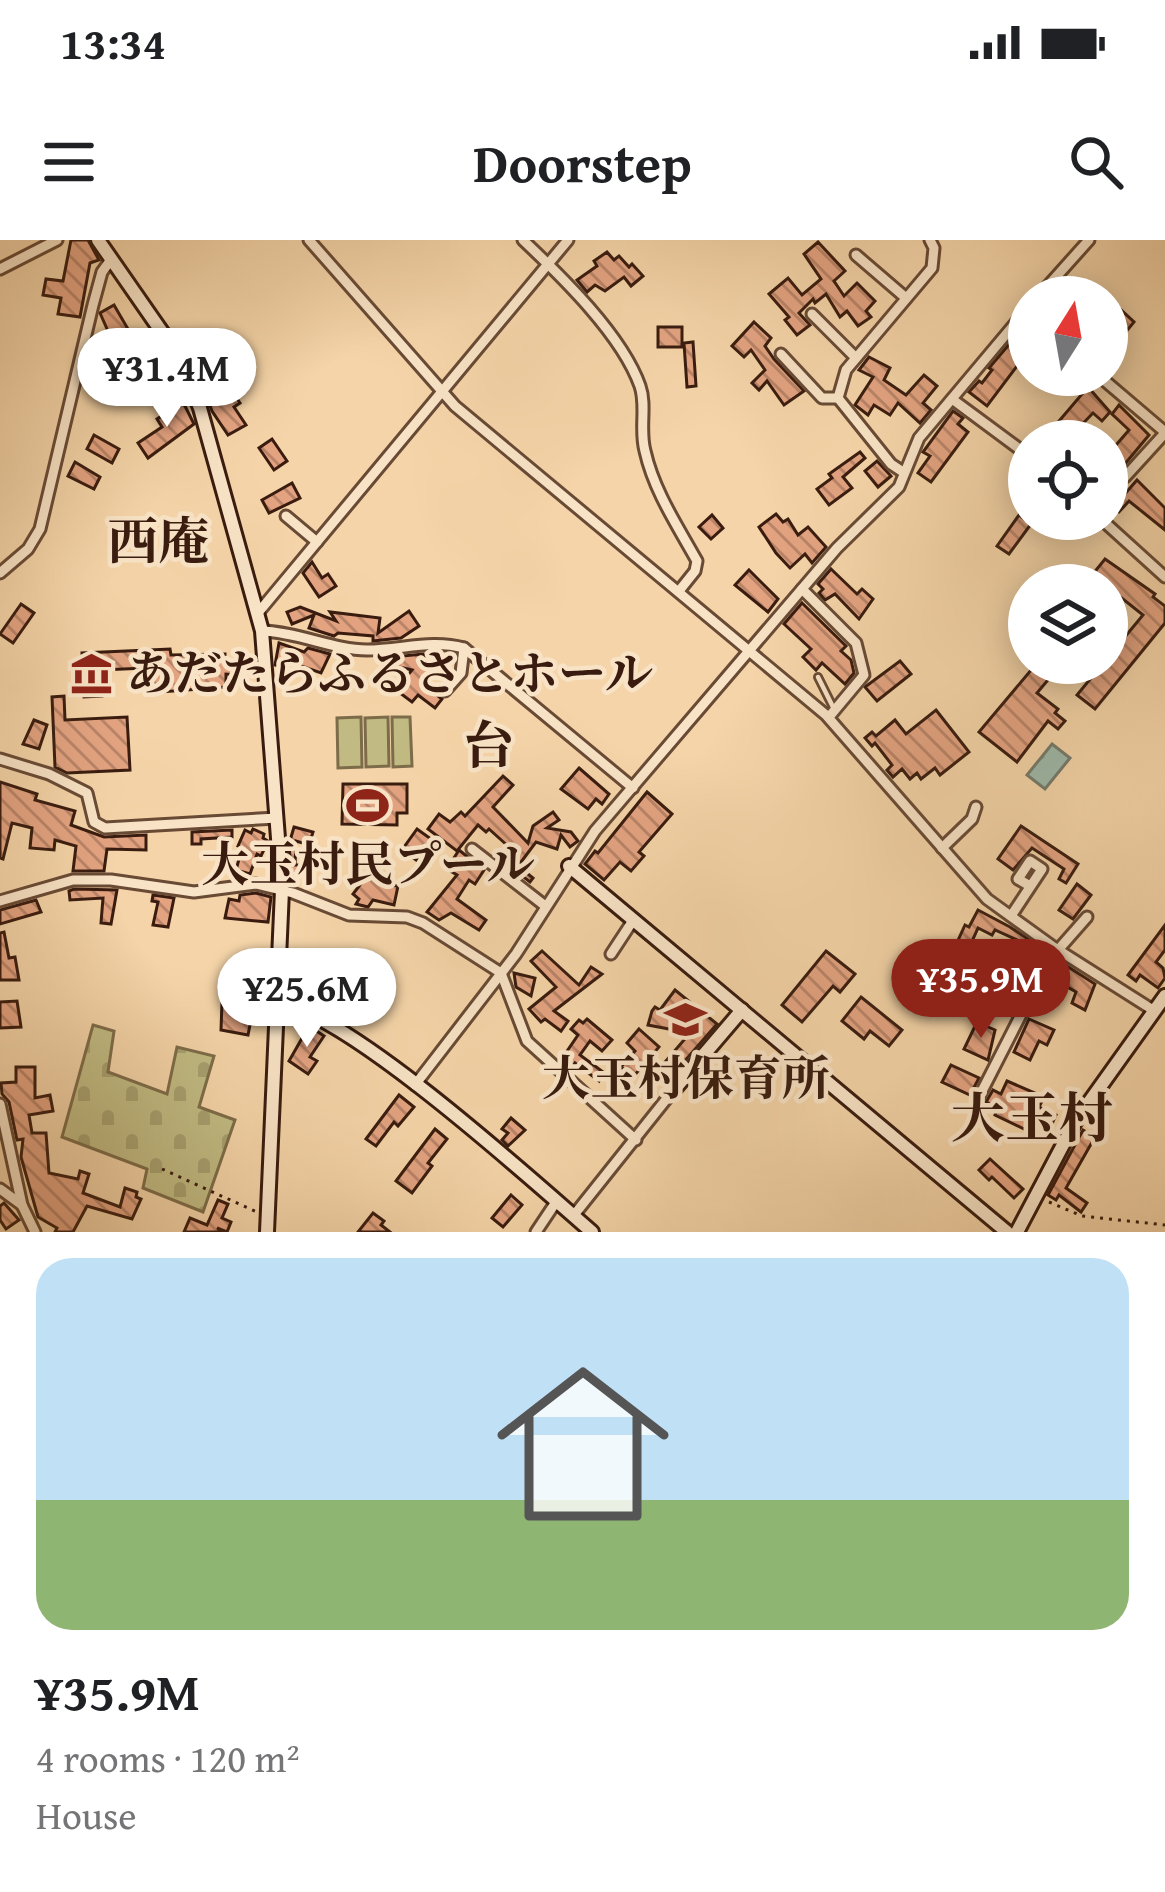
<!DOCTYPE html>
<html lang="en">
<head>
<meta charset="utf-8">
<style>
	:root { --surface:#fff; --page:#f6f6f6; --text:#202124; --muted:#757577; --line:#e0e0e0; --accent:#8f2418 }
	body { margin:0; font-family:"Gentium Book Plus","Noto Serif JP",serif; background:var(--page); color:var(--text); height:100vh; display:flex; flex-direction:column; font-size:45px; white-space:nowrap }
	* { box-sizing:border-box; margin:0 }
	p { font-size:39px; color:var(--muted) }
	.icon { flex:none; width:66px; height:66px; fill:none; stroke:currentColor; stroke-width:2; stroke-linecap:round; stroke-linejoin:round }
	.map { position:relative; height:992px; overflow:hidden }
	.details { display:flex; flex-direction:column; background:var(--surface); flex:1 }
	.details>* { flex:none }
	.needle { width:78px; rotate:11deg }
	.tools { position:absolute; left:1008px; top:36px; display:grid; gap:24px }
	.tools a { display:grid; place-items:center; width:120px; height:120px; border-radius:50%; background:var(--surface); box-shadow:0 6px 30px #0003; font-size:60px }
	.price { position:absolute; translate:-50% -102px; padding:0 27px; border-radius:42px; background:#fff; color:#222; font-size:39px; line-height:78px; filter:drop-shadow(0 3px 6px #0008) }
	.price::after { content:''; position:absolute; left:50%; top:72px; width:36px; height:27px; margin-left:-18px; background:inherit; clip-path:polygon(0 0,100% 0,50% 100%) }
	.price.active { background:var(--accent); color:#fff }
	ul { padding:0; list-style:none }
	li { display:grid; align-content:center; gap:24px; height:636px; padding:0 36px }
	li+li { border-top:3px solid var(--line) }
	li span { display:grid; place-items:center; height:372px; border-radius:36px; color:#555 }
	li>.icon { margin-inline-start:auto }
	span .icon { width:216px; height:216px; fill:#fffc; stroke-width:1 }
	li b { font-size:51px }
	.status { display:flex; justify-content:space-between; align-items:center; height:84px; padding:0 60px; background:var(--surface); direction:ltr }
	.status svg { height:33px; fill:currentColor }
	header { display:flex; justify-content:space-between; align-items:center; height:156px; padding:0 36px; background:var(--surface); font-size:54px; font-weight:800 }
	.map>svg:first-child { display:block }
	.cemetery { fill:url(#cemetery-stones); stroke:#7d6c49; stroke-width:3 }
	.garden { fill:#c1bb83; stroke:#7d6c49; stroke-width:3 }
	.water { fill:url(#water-ripples); stroke:#747a6b; stroke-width:3 }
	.building { fill:url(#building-back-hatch); stroke:#391c0f; stroke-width:3 }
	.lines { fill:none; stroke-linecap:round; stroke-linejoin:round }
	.lane-casing { stroke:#684a35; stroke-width:10 }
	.street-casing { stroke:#684a35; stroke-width:15 }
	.secondary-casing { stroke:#391c0f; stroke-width:18 }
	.path { stroke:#391c0f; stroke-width:3; stroke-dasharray:3 6; stroke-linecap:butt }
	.lane { stroke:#f8e3c6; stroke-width:4.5 }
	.street { stroke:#f8e3c6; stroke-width:9 }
	.secondary { stroke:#f8e3c6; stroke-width:12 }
	.labels { text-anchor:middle; stroke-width:9; stroke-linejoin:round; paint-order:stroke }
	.poi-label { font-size:48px; font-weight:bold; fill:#391c0f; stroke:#f8e3c6 }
	.neighbourhood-label { font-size:51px; font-weight:bold; fill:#391c0f; stroke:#f8e3c6 }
	.quarter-label { font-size:54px; font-weight:bold; fill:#391c0f; stroke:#f8e3c6 }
</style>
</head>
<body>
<div class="status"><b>13:34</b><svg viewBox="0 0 49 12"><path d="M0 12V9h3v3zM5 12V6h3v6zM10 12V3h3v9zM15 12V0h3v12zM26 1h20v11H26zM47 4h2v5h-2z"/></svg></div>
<header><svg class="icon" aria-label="menu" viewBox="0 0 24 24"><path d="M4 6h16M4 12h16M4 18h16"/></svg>Doorstep<svg class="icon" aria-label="search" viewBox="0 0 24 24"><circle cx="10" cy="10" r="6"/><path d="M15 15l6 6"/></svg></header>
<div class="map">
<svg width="1165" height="992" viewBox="0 0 1165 992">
	<defs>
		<pattern id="cemetery-stones" width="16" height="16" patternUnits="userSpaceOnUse" patternTransform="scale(3)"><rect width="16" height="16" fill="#c1bb83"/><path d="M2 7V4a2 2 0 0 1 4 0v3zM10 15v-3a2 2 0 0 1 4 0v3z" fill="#a7a070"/></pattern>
		<pattern id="water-ripples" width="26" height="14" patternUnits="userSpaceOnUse" patternTransform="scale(3)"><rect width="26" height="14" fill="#9cb8a9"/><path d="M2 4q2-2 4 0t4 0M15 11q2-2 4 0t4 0" fill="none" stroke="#809588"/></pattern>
		<pattern id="building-back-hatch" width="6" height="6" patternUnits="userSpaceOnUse" patternTransform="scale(3)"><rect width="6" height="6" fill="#e3a381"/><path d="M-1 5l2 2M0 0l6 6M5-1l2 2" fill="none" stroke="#b98468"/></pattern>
	</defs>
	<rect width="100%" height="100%" fill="#f4d4a8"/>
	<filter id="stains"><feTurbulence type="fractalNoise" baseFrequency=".00167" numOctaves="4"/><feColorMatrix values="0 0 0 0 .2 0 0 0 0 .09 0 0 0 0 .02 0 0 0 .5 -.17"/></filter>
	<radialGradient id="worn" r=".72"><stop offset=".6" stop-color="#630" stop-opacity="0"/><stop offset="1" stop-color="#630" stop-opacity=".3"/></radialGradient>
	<!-- cemetery -->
	<path class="cemetery" d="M93,785L114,791L108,832L167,854L177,807L214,816L199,867L235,880L203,972L143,948L147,929L62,897Z"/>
	<!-- garden -->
	<g class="garden">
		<path d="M361,477L362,527L338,528L337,478Z"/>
		<path d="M388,477L389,526L366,527L365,478Z"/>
		<path d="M392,477H410L412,526L393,527Z"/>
	</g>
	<!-- water -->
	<path class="water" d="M1052,504L1070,518L1045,549L1027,535Z"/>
	<!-- building -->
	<g class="building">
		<path d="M71,0H88L99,20L90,23L80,77L58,74L61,58L43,55L46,39L63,41Z"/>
		<path d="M818,2L845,31L834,41L844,56L857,43L875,61L866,71L871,77L858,86L847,71L840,77L826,54L815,63L813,59L799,73L810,85L797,95L785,80L789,77L769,54L788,38L802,55L821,39L804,14Z"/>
		<path d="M607,12L614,20L619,16L629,27L632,24L643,36L631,46L624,37L605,51L595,45L587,52L577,40L597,26L594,21Z"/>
		<path d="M114,65L132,96L115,107L100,73Z"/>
		<path d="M1117,66L1134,82L1125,93L1118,86L1107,98V77Z"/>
		<path d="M1029,81V110L987,166L969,152L979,141L982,143L992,130L989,128Z"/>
		<path d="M754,82L771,98L765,106L774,119L804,151L784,165L767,141L759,150L752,143L765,130L751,110L744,117L732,106Z"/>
		<rect x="658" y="87" width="24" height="20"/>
		<path d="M693,102L696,146L687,147L684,103Z"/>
		<path d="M869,117L890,128L884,140L906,155L924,135L937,146L923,163L931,170L920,183L898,163L890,175L874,165L868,175L855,165L873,137L859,130Z"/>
		<path d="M209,131L216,149L227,143L240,163L234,167L246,185L228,195L212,171L199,135Z"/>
		<path d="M1088,147L1110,172L1102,181L1093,173L1066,201H1042Z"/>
		<path d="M183,162L194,184L148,218L138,203L162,187L157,179Z"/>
		<path d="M1119,165L1149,195L1124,225L1110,212L1129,190L1112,174Z"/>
		<path d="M953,171L963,178L958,184L968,192L931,242L918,233L930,216L923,212Z"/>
		<path d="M94,195L119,209L112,223L87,209Z"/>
		<path d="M272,199L287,221L274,230L259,208Z"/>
		<path d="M860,212L865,218L843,237L852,248L829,265L817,249L832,238L829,234Z"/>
		<path d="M877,221L891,236L878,247L865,231Z"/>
		<path d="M75,222L100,237L94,249L68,236Z"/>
		<path d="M1137,240L1165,268V290L1129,261L1119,272L1107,261V241L1123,256Z"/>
		<path d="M292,243L300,258L269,273L262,260Z"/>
		<path d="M776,274L783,282L788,279L798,295L808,287L826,307L812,323L805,314L790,328L776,313L759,287Z"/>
		<path d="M712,275L723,288L711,299L699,287Z"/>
		<path d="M1019,275L1031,284L1009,314L997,306Z"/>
		<path d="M1105,319L1155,354L1153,357L1165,366V383L1095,469L1077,455L1143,375L1118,355L1107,369V345H1084Z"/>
		<path d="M312,322L322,338L328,334L336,346L319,357L303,333Z"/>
		<path d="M831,329L857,354L862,349L873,359L859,379L835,354L825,360L819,353L823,349L818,344Z"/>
		<path d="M749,330L778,359L768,372L735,345Z"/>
		<path d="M802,363L846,406L841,411L851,420L854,433L845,444L822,423L816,430L803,417L811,409L784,384Z"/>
		<path d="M21,364L34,373L13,403L0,394Z"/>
		<path d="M300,367L336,381L330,372L380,378L378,393L409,371L419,386L401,398L391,399L373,401V396L338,393L334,396L309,388L314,375L292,384L287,372Z"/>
		<path d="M279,403L304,412L308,408L330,414L321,433L287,421L285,428L275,425Z"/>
		<path d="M170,409L171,415L225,414V423H239V435L226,434V447L147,453L145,428L102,430V456L84,457L82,413Z"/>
		<path d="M423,414L427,419L440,414L448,423L423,444L442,459L435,468L418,455L412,462L396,450L412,430L382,423V418Z"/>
		<path d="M900,421L911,434L877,461L865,447Z"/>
		<path d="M1037,423H1062L1037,453L1058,469L1055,473L1065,481L1058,489L1048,481L1017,522L979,492Z"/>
		<path d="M64,456L65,480L127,477L130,530L67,533L55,527L52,457Z"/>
		<path d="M936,470L969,512L940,535L935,528L921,539L917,533L910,539L902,529L893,537L887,530L892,525L875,503L872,506L865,498L872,492L876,496L895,480L906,494Z"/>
		<path d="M34,480L47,485L39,509L23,504Z"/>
		<path d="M579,528L609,554L602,564L596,559L588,569L561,549Z"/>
		<path d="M503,536L513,545L493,567L528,603L533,586L553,572L559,580L547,588L571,592L578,601L570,607L561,595L557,609L536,602L518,626L533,638L530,642L500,619L509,607L489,589L486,592L478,585L457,611L428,589L439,574L450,582L461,572L465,576Z"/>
		<path d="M0,542L37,554L35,560L75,571L71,585L104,597L146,595V610L107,609L104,631H73L76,606L55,600L54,610L30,608L32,588L12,583L3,619L0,618Z"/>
		<path d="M343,544H407V573H397V585L342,584Z"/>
		<path d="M647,552L672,574L639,612L644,616L631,631L620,622L604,640L585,624L595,611L598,613Z"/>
		<path d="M1021,586L1078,624L1066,643L1059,639L1064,629L1032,608L1013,630L998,619Z"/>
		<path d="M294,587L313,592L309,605L296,601L295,625H302V634L291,633L289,604Z"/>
		<path d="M253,589L264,594L263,598L268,601L261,616L257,614L250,634L236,630L242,608L238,606L245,590L251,593Z"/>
		<path d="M417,589L431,599L416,620L402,610Z"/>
		<path d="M232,590V597L201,599V604H192V592Z"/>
		<path d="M459,610L484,630L475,644L469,640L457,659L486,680L479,690L451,673L439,680L427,672L457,635L447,629Z"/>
		<path d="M369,633L381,643L398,646L394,665L373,660L368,667L356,664L359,659L353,654Z"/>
		<path d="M1077,644L1091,655L1073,679L1059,670Z"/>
		<path d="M74,649L117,650L111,684L101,683L103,658L70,660L69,651Z"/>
		<path d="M256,653L271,657L268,682L225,678L229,659L239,661L240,655Z"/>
		<path d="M153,655L174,658L168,687L153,685L158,662L152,661Z"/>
		<path d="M36,660L41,672L0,684V670Z"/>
		<path d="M978,670L1010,687L1028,699L1026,704L995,690L992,695L978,688L967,712L955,707L965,685L969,687Z"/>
		<path d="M1165,685V710L1156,722L1163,728L1165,738L1158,748L1140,735L1136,741L1128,735Z"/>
		<path d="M4,692L9,718L15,717L19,740H0V693Z"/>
		<path d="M542,711L579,745L591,727L602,734L554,771L568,781L561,791L545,779L541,782L529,769L556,747L531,721Z"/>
		<path d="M826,711L855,734L840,752L833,746L802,782L782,765Z"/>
		<path d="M996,714L1031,726L1021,751L987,735Z"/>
		<path d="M1059,721L1095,744L1085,770L1072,763L1076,752L1050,737Z"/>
		<path d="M514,733L535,738L531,756L516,747Z"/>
		<path d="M675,750L717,784L676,831L665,822L690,793L648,785L652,771L655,767L660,770Z"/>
		<path d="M861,757L902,790L889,806L870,791L864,799L842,781Z"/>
		<path d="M17,761L21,787L0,788V762Z"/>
		<path d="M222,762L237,765L235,777L251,780L248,795L221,790Z"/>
		<path d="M587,779L612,800L602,811L590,801L580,815L603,832L599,841L575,823L572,828L561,820L578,795L571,789L579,780L583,783Z"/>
		<path d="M1029,779L1054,790L1047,805L1039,801L1030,820L1014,812Z"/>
		<path d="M977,782L995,790L988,820L964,809Z"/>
		<path d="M309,786L324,796L310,817L317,821L308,834L289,821Z"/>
		<path d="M639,789L659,807L633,837L621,827L635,811L627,803Z"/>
		<path d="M951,825L979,838L970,855L942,842Z"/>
		<path d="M16,827H35V858L50,855L53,871L29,875L32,893H46L49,933L78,939L80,931L89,934L83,953L120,967L125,948L137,952L136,957L141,959L132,979L87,966L73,992H55L57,988L38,977L21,917L23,899L17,900L9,862L2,854L1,843L16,842Z"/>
		<path d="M1007,841L1044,857L1039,867L1056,875L1045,899L995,875L998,868L986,862L993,850L1001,854Z"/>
		<path d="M399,855L414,867L398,886L394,882L376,906L366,899Z"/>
		<path d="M511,878L525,890L508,906L502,900L508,893L502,889Z"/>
		<path d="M435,889L447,899L428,923L432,926L412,953L396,941Z"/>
		<path d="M1083,890L1095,897L1066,948L1087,963L1081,972L1059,955L1056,960L1048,955Z"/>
		<path d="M990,919L1023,949L1014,958L992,937L989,940L979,930Z"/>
		<path d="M511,955L522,965L503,987L492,978Z"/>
		<path d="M218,960L228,964L222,978L231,982L227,992L217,988L223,992H184L190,978L207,985Z"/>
		<path d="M4,963L19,980L6,989L0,980V966Z"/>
		<path d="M373,973L384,981L381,985L390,992H358Z"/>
	</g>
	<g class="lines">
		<defs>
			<path id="lane" d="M818,437L835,471"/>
			<g id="street">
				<path d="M309,0L455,166L826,475L987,659L1052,706L1153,770"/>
				<path d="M523,0C562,37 622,95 640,146C647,166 639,189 645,211C654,251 677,285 697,321L695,331L679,351"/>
				<path d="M856,15L906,58"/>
				<path d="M0,29L57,0"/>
				<path d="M1038,57L1089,0"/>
				<path d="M812,74L856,118"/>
				<path d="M781,114L822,158H838"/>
				<path d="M1098,135L1165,192"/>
				<path d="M952,159L1029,216"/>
				<path d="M1107,223L1125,237L1165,193"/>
				<path d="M903,232L891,224L838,158L846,130L932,28L934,8L930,0"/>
				<path d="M286,276L317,302"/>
				<path d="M1101,279L1165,337"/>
				<path d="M0,333L28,309L40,289L93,65L102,32L110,21"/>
				<path d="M802,349L856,403L864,435L829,477"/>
				<path d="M257,374L568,0"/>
				<path d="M262,391C298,392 334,410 367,410C401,410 431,399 464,408L633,548"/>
				<path d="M445,451L461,433L464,408"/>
				<path d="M0,519L49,534L87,553L94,582L105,588L277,578"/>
				<path d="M942,608L972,579L976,567"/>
				<path d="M472,609L544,665"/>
				<path d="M0,661L73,640H111L194,652L256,644L293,653L349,675L407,677L423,683L501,733L527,801L636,900"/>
				<path d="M1011,676L1042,629L1030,621L1018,639L1030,646"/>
				<path d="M1058,710L1087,677"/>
				<path d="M611,714L634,679"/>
				<path d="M415,845L516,714L595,591L837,308L899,247L919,198L1029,67"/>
				<path d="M979,857L1055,708"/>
				<path d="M0,864L22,965L35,992"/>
				<path d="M0,949L22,965"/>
				<path d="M574,975L672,852"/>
				<path d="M536,992L556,962"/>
			</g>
			<g id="secondary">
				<path d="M98,0L182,121L200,168L262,391L282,650L267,992"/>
				<path d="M569,626L1007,992"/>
				<path d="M278,763C347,772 532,940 592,992"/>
				<path d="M672,852L742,770"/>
				<path d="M1017,992L1075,882L1165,756"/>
			</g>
		</defs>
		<!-- lane casing -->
		<use href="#lane" class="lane-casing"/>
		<!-- street casing -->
		<use href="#street" class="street-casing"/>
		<!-- secondary casing -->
		<use href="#secondary" class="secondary-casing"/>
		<!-- path -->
		<g class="path">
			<path d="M162,929L259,973"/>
			<path d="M1049,962L1082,976L1165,985"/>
		</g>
		<!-- lane -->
		<use href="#lane" class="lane"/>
		<!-- street -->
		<use href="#street" class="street"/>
		<!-- secondary -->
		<use href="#secondary" class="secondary"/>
	</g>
	<!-- icons -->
	<defs>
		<symbol id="museum-bare" viewBox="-9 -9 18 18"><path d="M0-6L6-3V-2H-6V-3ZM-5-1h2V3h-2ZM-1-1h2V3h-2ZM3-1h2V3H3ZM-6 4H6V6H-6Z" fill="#8f2418" stroke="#f8e3c6" stroke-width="2.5" paint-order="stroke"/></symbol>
		<symbol id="stadium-bare" viewBox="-9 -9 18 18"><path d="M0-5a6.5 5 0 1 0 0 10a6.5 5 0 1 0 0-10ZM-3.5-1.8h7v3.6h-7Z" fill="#8f2418" stroke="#f8e3c6" stroke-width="2.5" paint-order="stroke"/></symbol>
		<symbol id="school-bare" viewBox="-9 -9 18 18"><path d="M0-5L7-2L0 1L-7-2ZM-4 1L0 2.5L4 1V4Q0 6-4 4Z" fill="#8f2418" stroke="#f8e3c6" stroke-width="2.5" paint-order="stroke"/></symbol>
	</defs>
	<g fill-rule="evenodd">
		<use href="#museum-bare" x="62" y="404" width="59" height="59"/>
		<use href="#stadium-bare" x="338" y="536" width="59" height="59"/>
		<use href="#school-bare" x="656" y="750" width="59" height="59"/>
	</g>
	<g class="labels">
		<!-- poi labels -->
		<g class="poi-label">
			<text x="126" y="450" text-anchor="start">あだたらふるさとホール</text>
			<text x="368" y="641">大玉村民プール</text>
			<text x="686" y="855">大玉村保育所</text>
		</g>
		<!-- neighbourhood labels -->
		<g class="neighbourhood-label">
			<text x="158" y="319">西庵</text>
			<text x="489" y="523">台</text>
		</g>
		<!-- quarter labels -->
		<g class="quarter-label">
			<text x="1032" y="897">大玉村</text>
		</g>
	</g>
	<rect width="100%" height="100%" filter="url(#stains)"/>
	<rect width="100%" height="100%" fill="url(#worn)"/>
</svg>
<div class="tools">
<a><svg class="needle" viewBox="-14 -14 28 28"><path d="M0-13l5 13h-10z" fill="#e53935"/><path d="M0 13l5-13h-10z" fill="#757577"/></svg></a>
<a><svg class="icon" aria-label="locate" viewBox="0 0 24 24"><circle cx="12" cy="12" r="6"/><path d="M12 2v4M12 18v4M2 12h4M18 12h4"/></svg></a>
<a><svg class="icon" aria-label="layers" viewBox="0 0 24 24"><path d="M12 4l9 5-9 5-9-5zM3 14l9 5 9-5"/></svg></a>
</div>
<b class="price" style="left:167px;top:190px">¥31.4M</b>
<b class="price active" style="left:981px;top:801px">¥35.9M</b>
<b class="price" style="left:307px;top:810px">¥25.6M</b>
</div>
<section class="details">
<ul>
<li><span style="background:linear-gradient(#bfe0f5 65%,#8fb573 0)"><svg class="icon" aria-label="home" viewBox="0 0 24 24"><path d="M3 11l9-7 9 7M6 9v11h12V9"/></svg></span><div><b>¥35.9M</b><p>4 rooms · 120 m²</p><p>House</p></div></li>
</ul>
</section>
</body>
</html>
